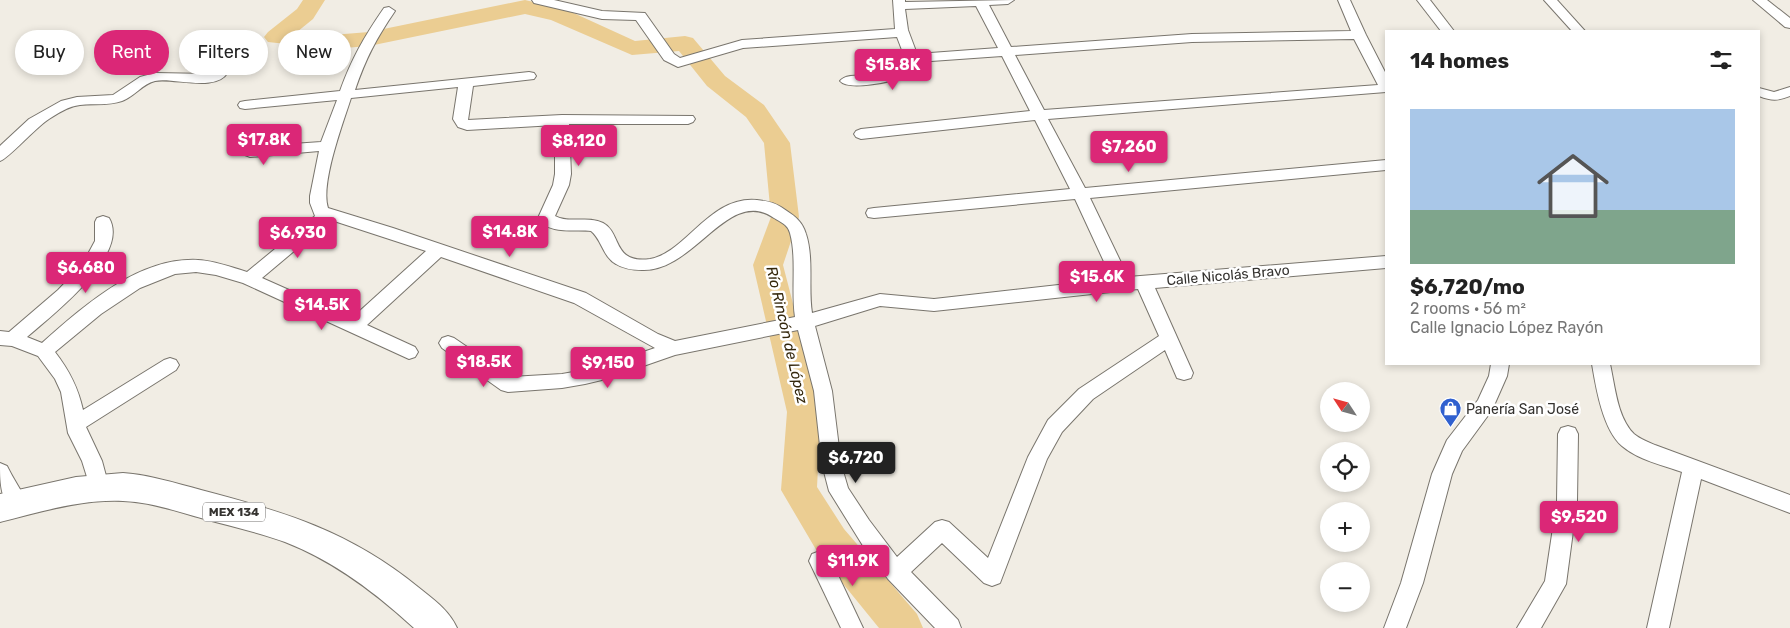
<!DOCTYPE html>
<html lang="en">
<head>
<meta charset="utf-8">
<style>
	:root { --surface:#fff; --page:#f2f2f2; --text:#222; --muted:#767676; --accent:#db2777 }
	body { margin:0; font-family:Rubik,sans-serif; background:var(--page); color:var(--text); height:100vh; display:flex; flex-direction:column; font-size:19px; white-space:nowrap }
	* { box-sizing:border-box; margin:0 }
	p { font-size:16px; color:var(--muted) }
	.icon { flex:none; width:28px; height:28px; fill:none; stroke:currentColor; stroke-width:2; stroke-linecap:round; stroke-linejoin:round }
	.map { position:relative; flex:1; overflow:hidden }
	.details { position:absolute; left:1385px; top:30px; width:375px; height:335px; display:flex; flex-direction:column; background:var(--surface); border-radius:0px; box-shadow:0 2px 8px #0003 }
	.details>* { flex:none }
	.top-card { position:absolute; left:15px; top:30px; width:475px; height:45px; display:flex; gap:10px }
	.needle { width:32px; rotate:306deg }
	.tools { position:absolute; left:1320px; top:382px; display:grid; gap:10px }
	.tools a { display:grid; place-items:center; width:50px; height:50px; border-radius:50%; background:var(--surface); box-shadow:0 2px 8px #0003; font-size:25px }
	.price { position:absolute; translate:-50% -42px; padding:0 11px; border-radius:5px; background:var(--accent); color:#fff; font-size:16px; line-height:32px; filter:drop-shadow(0 1px 2px #0008) }
	.price::after { content:''; position:absolute; left:50%; top:30px; width:15px; height:11px; margin-left:-8px; background:inherit; clip-path:polygon(0 0,100% 0,50% 100%) }
	.price.on { background:#222; color:#fff }
	ul { padding:0; list-style:none }
	li { display:grid; align-content:center; gap:10px; height:265px; padding:0 25px }
	li span { display:grid; place-items:center; height:155px; border-radius:0px; color:#555 }
	li>.icon { margin-inline-start:auto }
	span .icon { width:90px; height:90px; fill:#fffc; stroke-width:1 }
	li b { font-size:21px }
	h2 { display:flex; justify-content:space-between; align-items:center; height:60px; padding:0 25px; font-size:21px }
	.tag { padding:0 18px; border-radius:22px; background:var(--surface); box-shadow:0 2px 8px #0003; font-size:18px; line-height:45px }
	.tag.on { background:var(--accent); color:#fff }
	.map>svg:first-child { display:block }
	.lines { fill:none; stroke-linecap:round; stroke-linejoin:round }
	.river { fill:#ebcd92; fill-rule:evenodd }
	.street-casing { stroke:#79756d; stroke-width:2 }
	.primary-casing { stroke:#79756d; stroke-width:2 }
	.street { fill:#fff; fill-rule:evenodd }
	.primary { fill:#fff; fill-rule:evenodd }
	.labels { text-anchor:middle; stroke-width:5; stroke-linejoin:round; paint-order:stroke }
	.shield { fill:#fff; stroke:#72706e; stroke-width:1 }
	.shield-label { font-size:12px; font-weight:bold; fill:#353330 }
	.street-label { font-size:14px; fill:#353330; stroke:#fff }
	.poi-label { font-size:14px; fill:#353330; stroke:#fff; text-anchor:start }
	.water-label { font-size:15px; font-style:italic; fill:#35280d; stroke:#fff }
</style>
</head>
<body>
<div class="map">
<svg width="1790" height="628" viewBox="0 0 1790 628">
	<rect width="100%" height="100%" fill="#f1ede4"/>
	<g class="lines">
		<!-- river -->
		<path class="river" d="M303,0H325L313,19L297,32L332,35L369,32L525,0L567,10L635,41L685,36L693,38L725,76L764,105L790,143L799,217L783,265L821,412L817,487L844,529L917,614L923,628H879L818,553L781,490L787,412L753,265L771,217L764,143L746,117L707,86L679,51L632,55L551,20L525,14L369,46L332,49L268,42L264,37L268,32L297,9Z"/>
		<defs>
			<g id="street">
				<path d="M532,0H554L602,11L645,13L674,54L680,58L742,40L895,29L893,0H905V2L1014,0L1008,4L989,5L1011,47L1192,34L1351,31L1338,0H1350L1366,35L1386,74V92L1048,119L1085,188L1386,160V170L1090,198L1128,277L1386,256V268L1155,288L1193,373L1191,378L1184,380L1177,378L1165,350L1093,399L1062,432L1047,459L1000,583L992,586L984,583L942,543L911,572L958,620L961,628H935L888,579L865,549L829,491L822,464L814,391L798,330L675,355L606,379L585,384L562,388L508,392L501,390L442,348L439,343L442,338L448,336L454,338L511,377L562,374L585,370L605,365L655,348L574,303L441,257L367,325L415,347L418,352L415,357L409,359L243,283L216,275L196,272L175,274L140,288L101,314L55,352C69,370 78,387 83,410L164,360L170,358L176,360L179,365L176,370L86,427L102,461L109,487L106,493L99,496L92,493L82,461L68,433L61,392L55,379L38,356L12,346L0,345V331L9,332L58,290L82,265L95,241V222L97,218L103,216L109,218C131,255 51,316 27,337L42,343C84,306 138,257 198,260C215,261 231,267 247,272L315,216L310,203V196L319,151L250,157L245,155L243,152L245,149L250,147L321,142L337,100L245,109L240,108L238,105L240,102L245,101L340,91C352,58 364,37 384,8L389,7L395,11C376,39 366,58 355,90L529,72L534,73L536,76L534,79L473,86L468,120L562,115L693,116L695,119L693,122L688,124H569L571,174L569,185L555,216C569,224 588,215 603,223C622,233 612,264 650,259C686,253 710,195 757,200C766,201 773,202 781,207C793,215 802,220 806,234C814,259 808,288 812,313L880,294L934,299L1112,279L1075,199L874,218L868,217L866,213L868,209L874,208L1070,189L1035,120L861,139L856,137L854,134L856,131L861,129L1030,111L1002,56L917,62C914,68 910,73 904,76C893,82 848,91 840,81C852,67 888,88 905,58L897,37L743,48L678,67L664,60L636,20L602,19L534,3ZM976,6L998,48L917,54L908,30L905,9ZM1354,39L1378,85L1044,110L1015,55L1192,42ZM458,87L453,119L458,127L467,130L555,125V174L553,185L538,218C548,235 575,229 591,231C602,240 603,257 616,264C624,269 633,270 642,270C695,272 728,186 774,218C781,222 788,225 790,233C797,258 791,290 795,317L675,341L658,334L586,293L393,228L328,208C320,184 343,123 351,98ZM331,220L426,251L352,318L262,278ZM1138,289L1159,336L1079,389L1048,420L1028,457L988,558L949,522L942,520L935,522L897,557L869,520L848,488L841,464L832,391L815,326L880,306L934,311Z"/>
				<path d="M1417,0H1430L1454,31H1441Z"/>
				<path d="M1544,0H1557L1585,31H1572Z"/>
				<path d="M1753,0H1767L1790,18V28L1785,27Z"/>
				<path d="M225,45L232,49C231,56 231,65 228,72C216,93 173,77 155,81C142,84 134,97 122,101C108,106 94,103 80,105C69,106 58,113 49,119C36,127 8,159 0,161V146L2,144L29,119L61,101L77,97L113,95L140,77L155,73L209,74L215,69L218,49Z"/>
				<path d="M1790,87V96C1777,101 1772,101 1759,96V88L1774,92Z"/>
				<path d="M1491,364H1509L1507,376L1492,410L1462,451L1452,474L1423,583L1406,628H1384L1401,583L1432,474L1447,440L1478,400L1489,376Z"/>
				<path d="M1592,364H1610C1615,386 1617,417 1634,434C1640,439 1648,442 1655,445L1790,495V513L1701,479L1669,628H1647L1682,472C1663,465 1638,460 1622,446C1603,430 1596,388 1592,364Z"/>
				<path d="M1568,426L1575,428L1578,434L1577,501L1566,584L1541,628H1517L1545,581L1557,501L1558,434L1561,428Z"/>
				<path d="M0,463L7,466C13,479 22,491 28,504L25,510L18,513C0,505 0,482 0,463Z"/>
				<path d="M820,551L828,554L863,628H841L809,561L812,554Z"/>
			</g>
			<path id="primary" d="M123,473C150,475 175,483 201,490C285,512 349,531 418,587C433,599 449,610 457,628H414C376,593 334,561 285,542C258,532 229,526 201,518C176,511 150,502 123,501C81,499 40,512 0,522V494L76,477Z"/>
		</defs>
		<!-- street casing -->
		<use href="#street" class="street-casing"/>
		<!-- primary casing -->
		<use href="#primary" class="primary-casing"/>
		<!-- street -->
		<use href="#street" class="street"/>
		<!-- primary -->
		<use href="#primary" class="primary"/>
	</g>
	<!-- icons -->
	<defs>
		<symbol id="shop-pin" viewBox="-11 -11 22 30"><path d="M0 17L-7.5 6A9.5 9.5 0 1 1 7.5 6Z" fill="#3060cf" stroke="#fff"/><path d="M-5-2.5h2.3a2.7 3.5 0 0 1 5.4 0H5L5.5 6h-11ZM-1.5-2.5h3a1.5 2.3 0 0 0-3 0Z" fill="#fff"/></symbol>
	</defs>
	<g fill-rule="evenodd">
		<use href="#shop-pin" x="1438" y="396" width="25" height="34"/>
	</g>
	<g class="labels">
		<!-- shield labels -->
		<rect class="shield" x="203" y="502.5" width="62" height="19" rx="4"/>
		<g class="shield-label">
			<text x="234" y="516">MEX 134</text>
		</g>
		<!-- street labels -->
		<g class="street-label">
			<text transform="translate(1228 275) rotate(-5)" y="5">Calle Nicolás Bravo</text>
		</g>
		<!-- poi labels -->
		<g class="poi-label">
			<text x="1466" y="414">Panería San José</text>
		</g>
		<!-- water labels -->
		<g class="water-label">
			<text transform="translate(787 335) rotate(77)" y="5">Río Rincón de López</text>
		</g>
	</g>
</svg>
<div class="tools">
<a><svg class="needle" viewBox="-14 -14 28 28"><path d="M0-13l5 13h-10z" fill="#e53935"/><path d="M0 13l5-13h-10z" fill="#767676"/></svg></a>
<a><svg class="icon" aria-label="locate" viewBox="0 0 24 24"><circle cx="12" cy="12" r="6"/><path d="M12 2v4M12 18v4M2 12h4M18 12h4"/></svg></a>
<a>+</a>
<a>−</a>
</div>
<b class="price" style="left:893px;top:91px">$15.8K</b>
<b class="price" style="left:264px;top:166px">$17.8K</b>
<b class="price" style="left:579px;top:167px">$8,120</b>
<b class="price" style="left:1129px;top:173px">$7,260</b>
<b class="price" style="left:510px;top:258px">$14.8K</b>
<b class="price" style="left:298px;top:259px">$6,930</b>
<b class="price" style="left:86px;top:294px">$6,680</b>
<b class="price" style="left:1097px;top:303px">$15.6K</b>
<b class="price" style="left:322px;top:331px">$14.5K</b>
<b class="price" style="left:484px;top:388px">$18.5K</b>
<b class="price" style="left:608px;top:389px">$9,150</b>
<b class="price on" style="left:856px;top:484px">$6,720</b>
<b class="price" style="left:1579px;top:543px">$9,520</b>
<b class="price" style="left:853px;top:587px">$11.9K</b>
<div class="top-card">
<a class="tag">Buy</a>
<a class="tag on">Rent</a>
<a class="tag">Filters</a>
<a class="tag">New</a>
</div>
<section class="details">
<h2>14 homes<svg class="icon" aria-label="filters" viewBox="0 0 24 24"><path d="M4 7h16M4 17h16"/><circle cx="9" cy="7" r="2"/><circle cx="15" cy="17" r="2"/></svg></h2>
<ul>
<li><span style="background:linear-gradient(#a9c7e8 65%,#7fa58c 0)"><svg class="icon" aria-label="home" viewBox="0 0 24 24"><path d="M3 11l9-7 9 7M6 9v11h12V9"/></svg></span><div><b>$6,720/mo</b><p>2 rooms · 56 m²</p><p>Calle Ignacio López Rayón</p></div></li>
</ul>
</section>
</div>
</body>
</html>
